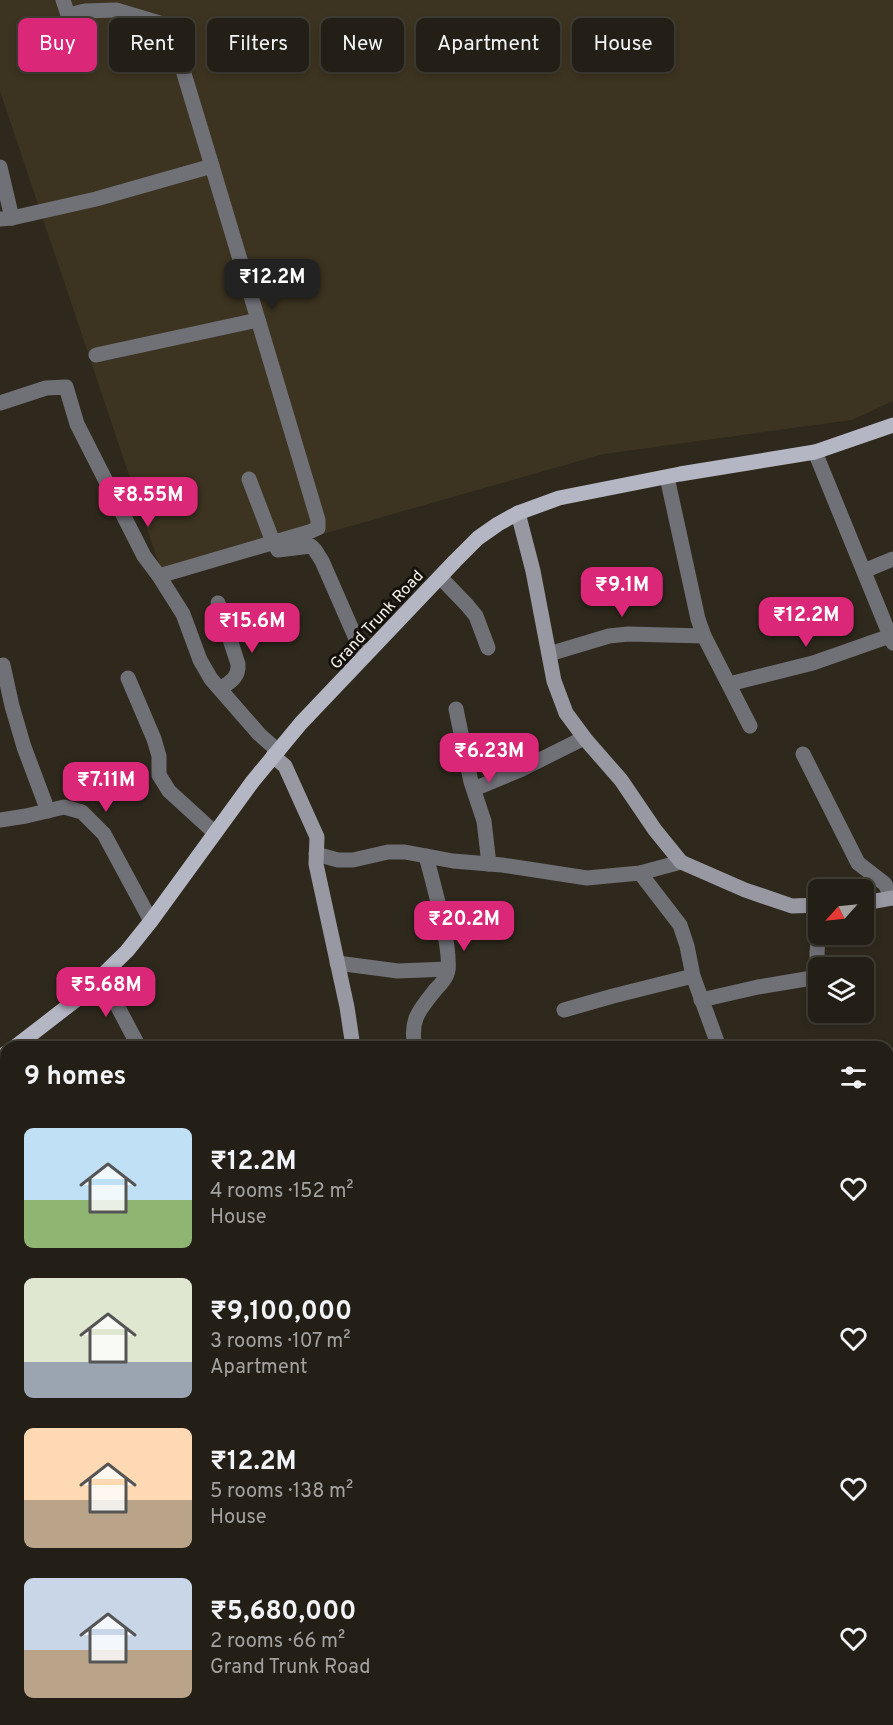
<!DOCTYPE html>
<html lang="en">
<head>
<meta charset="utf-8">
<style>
	:root { --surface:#231f16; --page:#2f2c23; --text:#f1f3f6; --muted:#a3a2a1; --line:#403d35; --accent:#db2777 }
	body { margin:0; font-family:Overpass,sans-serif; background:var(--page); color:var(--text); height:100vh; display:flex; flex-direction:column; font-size:22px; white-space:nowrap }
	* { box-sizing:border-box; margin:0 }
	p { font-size:20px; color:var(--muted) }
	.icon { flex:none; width:33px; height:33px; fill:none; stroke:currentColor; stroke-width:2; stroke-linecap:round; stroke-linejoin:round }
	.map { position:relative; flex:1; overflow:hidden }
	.details { position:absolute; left:0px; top:1041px; width:894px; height:684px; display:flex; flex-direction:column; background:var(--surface); border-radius:18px 18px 0 0; box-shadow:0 3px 9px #0003,0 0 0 2px var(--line) }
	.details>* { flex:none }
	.hud { position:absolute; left:18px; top:18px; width:858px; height:54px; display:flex; gap:12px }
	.needle { width:39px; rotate:243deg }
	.controls { position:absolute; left:808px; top:879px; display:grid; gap:12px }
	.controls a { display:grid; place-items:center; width:66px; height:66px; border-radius:9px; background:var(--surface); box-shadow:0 3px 9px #0003,0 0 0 2px var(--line); font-size:30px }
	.price { position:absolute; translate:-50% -51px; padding:0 14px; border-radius:12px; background:var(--accent); color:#fff; font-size:20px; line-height:39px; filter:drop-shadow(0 2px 3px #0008) }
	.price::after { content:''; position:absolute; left:50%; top:36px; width:18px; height:14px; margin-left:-9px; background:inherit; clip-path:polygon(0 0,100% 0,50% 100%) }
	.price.current { background:#222; color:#fff }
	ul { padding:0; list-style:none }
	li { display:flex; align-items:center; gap:18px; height:150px; padding:0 24px }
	li span { display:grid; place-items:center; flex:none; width:168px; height:120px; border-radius:9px; color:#555 }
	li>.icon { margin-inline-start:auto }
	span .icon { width:72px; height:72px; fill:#fffc; stroke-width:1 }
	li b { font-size:26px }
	h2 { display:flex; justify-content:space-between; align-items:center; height:72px; padding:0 24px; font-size:26px }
	.pill { padding:0 21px; border-radius:9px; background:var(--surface); box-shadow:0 3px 9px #0003,0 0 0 2px var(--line); font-size:21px; line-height:54px }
	.pill.current { background:var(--accent); color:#fff }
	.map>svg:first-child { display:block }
	.built { fill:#3c3320 }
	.water { fill:#423c80; stroke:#7873a0; stroke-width:1.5 }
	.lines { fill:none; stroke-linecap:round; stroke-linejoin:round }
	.street { stroke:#707077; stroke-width:15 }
	.secondary { stroke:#9798a2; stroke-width:15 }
	.primary { stroke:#b5b6c4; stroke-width:15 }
	.wall { fill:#524d40 }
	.building { fill:#645e52; stroke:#7b766a; stroke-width:1.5 }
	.labels { text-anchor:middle; stroke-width:6; stroke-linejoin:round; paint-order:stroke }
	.street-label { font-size:16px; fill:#f7f3eb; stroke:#15120d }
</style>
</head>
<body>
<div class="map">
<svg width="893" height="1725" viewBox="0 0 893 1725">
	<rect width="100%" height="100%" fill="#2f291d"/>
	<!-- built -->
	<path class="built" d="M0,0H893V401L852,420L604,454L164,579L0,91Z"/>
	<!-- water -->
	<g class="water">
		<path d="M6,1131V1191L0,1183V1136Z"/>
		<path d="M0,1314L6,1317V1344L0,1348Z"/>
	</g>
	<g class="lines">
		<!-- street -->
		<g class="street">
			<path d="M63,0L68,15L85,11L116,10L166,25L179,57L212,166L318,520V528L309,532L159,576"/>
			<path d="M0,167L12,218L0,219"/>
			<path d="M12,218L96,199L212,166"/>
			<path d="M96,355L258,320"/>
			<path d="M0,403L46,388L66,387L77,424L144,556L159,576L183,614L200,660L211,679L259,734L278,751"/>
			<path d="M815,452L893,643"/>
			<path d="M667,477L698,619L704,636L750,726"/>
			<path d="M249,479L273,542L278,550L311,546L315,550L322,561L364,657"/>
			<path d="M864,571L893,559"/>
			<path d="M440,577L467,605L476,616L488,648"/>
			<path d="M218,603L238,664C239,678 230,682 220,689"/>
			<path d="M549,654L609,636L628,634L704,636"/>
			<path d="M3,665L12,706L24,747L48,811"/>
			<path d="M128,678L154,739L159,756V775L169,791L215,833"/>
			<path d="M729,684L813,663L890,636"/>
			<path d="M456,709L471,782L484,821L489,864"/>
			<path d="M803,754L858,863L885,884L892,898"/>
			<path d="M474,789L522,769L584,738"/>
			<path d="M0,820L26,816L64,807L82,812L104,834L151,921"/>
			<path d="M316,854L338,860H353L388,852H405L453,861L502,865L587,878L640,873L681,862"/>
			<path d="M640,873L680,925L687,946L693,976L719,1047"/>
			<path d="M337,963L398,971L448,969"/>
			<path d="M102,977L139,1047"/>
			<path d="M819,986L817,954L819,920"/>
			<path d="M701,1000L758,987L818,977"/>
			<path d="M564,1010L613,996L693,976"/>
			<path d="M415,1047C409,1020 420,1009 436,989C440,985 445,980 447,974C454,955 432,879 426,856"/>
			<path d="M888,1067L893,1065"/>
			<path d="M888,1129L893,1138"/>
			<path d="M888,1217L893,1215"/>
			<path d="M888,1275L893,1273"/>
			<path d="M0,1387L6,1384"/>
			<path d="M888,1410L893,1413"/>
			<path d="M889,1453L893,1466"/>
			<path d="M1,1485L6,1500"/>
			<path d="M888,1522L893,1521"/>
			<path d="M0,1540L6,1545"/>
			<path d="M888,1561L893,1559"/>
			<path d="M0,1681L6,1679"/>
			<path d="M888,1687L893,1699"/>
			<path d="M261,1719L262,1725"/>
			<path d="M289,1725L305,1720L306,1725"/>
			<path d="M758,1725L775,1719"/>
		</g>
		<!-- secondary -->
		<g class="secondary">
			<path d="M518,513L533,571L554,681L566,713L586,740L621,780L655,830L681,862L745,890L792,906L819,905"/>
			<path d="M273,756L285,766L317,837L316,864L347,1007L353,1047"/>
			<path d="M864,903L893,898"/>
			<path d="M606,1719L607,1725"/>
		</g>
		<!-- primary -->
		<g class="primary">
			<path d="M15,1047L81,996L127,951L151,921L253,781L301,723L455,561L478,538L498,524L518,513L559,498L680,474L815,452L893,425"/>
			<path d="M0,1057L6,1053"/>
		</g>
	</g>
	<!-- wall -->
	<path class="wall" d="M6,1444V1470L3,1471L0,1464V1446Z"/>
	<!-- building -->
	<path class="building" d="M6,1444V1459L0,1461V1446Z"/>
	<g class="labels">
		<!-- street labels -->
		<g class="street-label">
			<text transform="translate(376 619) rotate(-47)" y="6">Grand Trunk Road</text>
		</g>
	</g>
</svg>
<div class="controls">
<a><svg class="needle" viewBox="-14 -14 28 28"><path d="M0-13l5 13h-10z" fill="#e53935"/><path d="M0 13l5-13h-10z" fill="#a3a2a1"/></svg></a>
<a><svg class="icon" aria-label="layers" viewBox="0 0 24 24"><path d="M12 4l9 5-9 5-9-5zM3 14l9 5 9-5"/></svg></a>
</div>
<b class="price current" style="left:272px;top:310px">₹12.2M</b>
<b class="price" style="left:148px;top:528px">₹8.55M</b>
<b class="price" style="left:622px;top:618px">₹9.1M</b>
<b class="price" style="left:806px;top:648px">₹12.2M</b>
<b class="price" style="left:252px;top:654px">₹15.6M</b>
<b class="price" style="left:489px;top:784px">₹6.23M</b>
<b class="price" style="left:106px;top:813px">₹7.11M</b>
<b class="price" style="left:464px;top:952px">₹20.2M</b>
<b class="price" style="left:106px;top:1018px">₹5.68M</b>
<div class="hud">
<a class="pill current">Buy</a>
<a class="pill">Rent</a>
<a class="pill">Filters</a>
<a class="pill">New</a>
<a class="pill">Apartment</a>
<a class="pill">House</a>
</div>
<section class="details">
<h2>9 homes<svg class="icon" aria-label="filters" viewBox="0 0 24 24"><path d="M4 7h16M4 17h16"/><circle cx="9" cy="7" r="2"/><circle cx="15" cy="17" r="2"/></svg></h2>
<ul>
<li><span style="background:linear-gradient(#bfe0f5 60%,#8fb573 0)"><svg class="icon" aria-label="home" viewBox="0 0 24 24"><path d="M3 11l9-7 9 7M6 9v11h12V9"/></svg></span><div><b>₹12.2M</b><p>4 rooms · 152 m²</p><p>House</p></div><svg class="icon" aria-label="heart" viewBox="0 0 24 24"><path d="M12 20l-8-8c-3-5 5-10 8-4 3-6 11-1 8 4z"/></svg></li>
<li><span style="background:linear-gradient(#dfe7d0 70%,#9aa5b1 0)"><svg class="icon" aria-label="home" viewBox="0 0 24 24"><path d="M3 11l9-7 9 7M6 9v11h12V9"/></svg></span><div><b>₹9,100,000</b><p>3 rooms · 107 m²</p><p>Apartment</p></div><svg class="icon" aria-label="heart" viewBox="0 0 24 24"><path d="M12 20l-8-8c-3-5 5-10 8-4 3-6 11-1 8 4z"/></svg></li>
<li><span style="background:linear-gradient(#ffd9b3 60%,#b9a48a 0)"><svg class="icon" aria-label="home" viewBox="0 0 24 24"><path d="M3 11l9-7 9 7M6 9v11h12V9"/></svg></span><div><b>₹12.2M</b><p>5 rooms · 138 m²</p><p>House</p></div><svg class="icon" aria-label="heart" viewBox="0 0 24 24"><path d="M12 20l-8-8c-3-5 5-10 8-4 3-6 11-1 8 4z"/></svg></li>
<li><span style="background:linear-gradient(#c9d6e8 60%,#b9a48a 0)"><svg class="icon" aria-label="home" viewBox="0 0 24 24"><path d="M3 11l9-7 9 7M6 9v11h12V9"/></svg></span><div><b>₹5,680,000</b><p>2 rooms · 66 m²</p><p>Grand Trunk Road</p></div><svg class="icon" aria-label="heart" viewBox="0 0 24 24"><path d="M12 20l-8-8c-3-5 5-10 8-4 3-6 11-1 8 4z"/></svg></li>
</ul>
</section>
</div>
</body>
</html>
